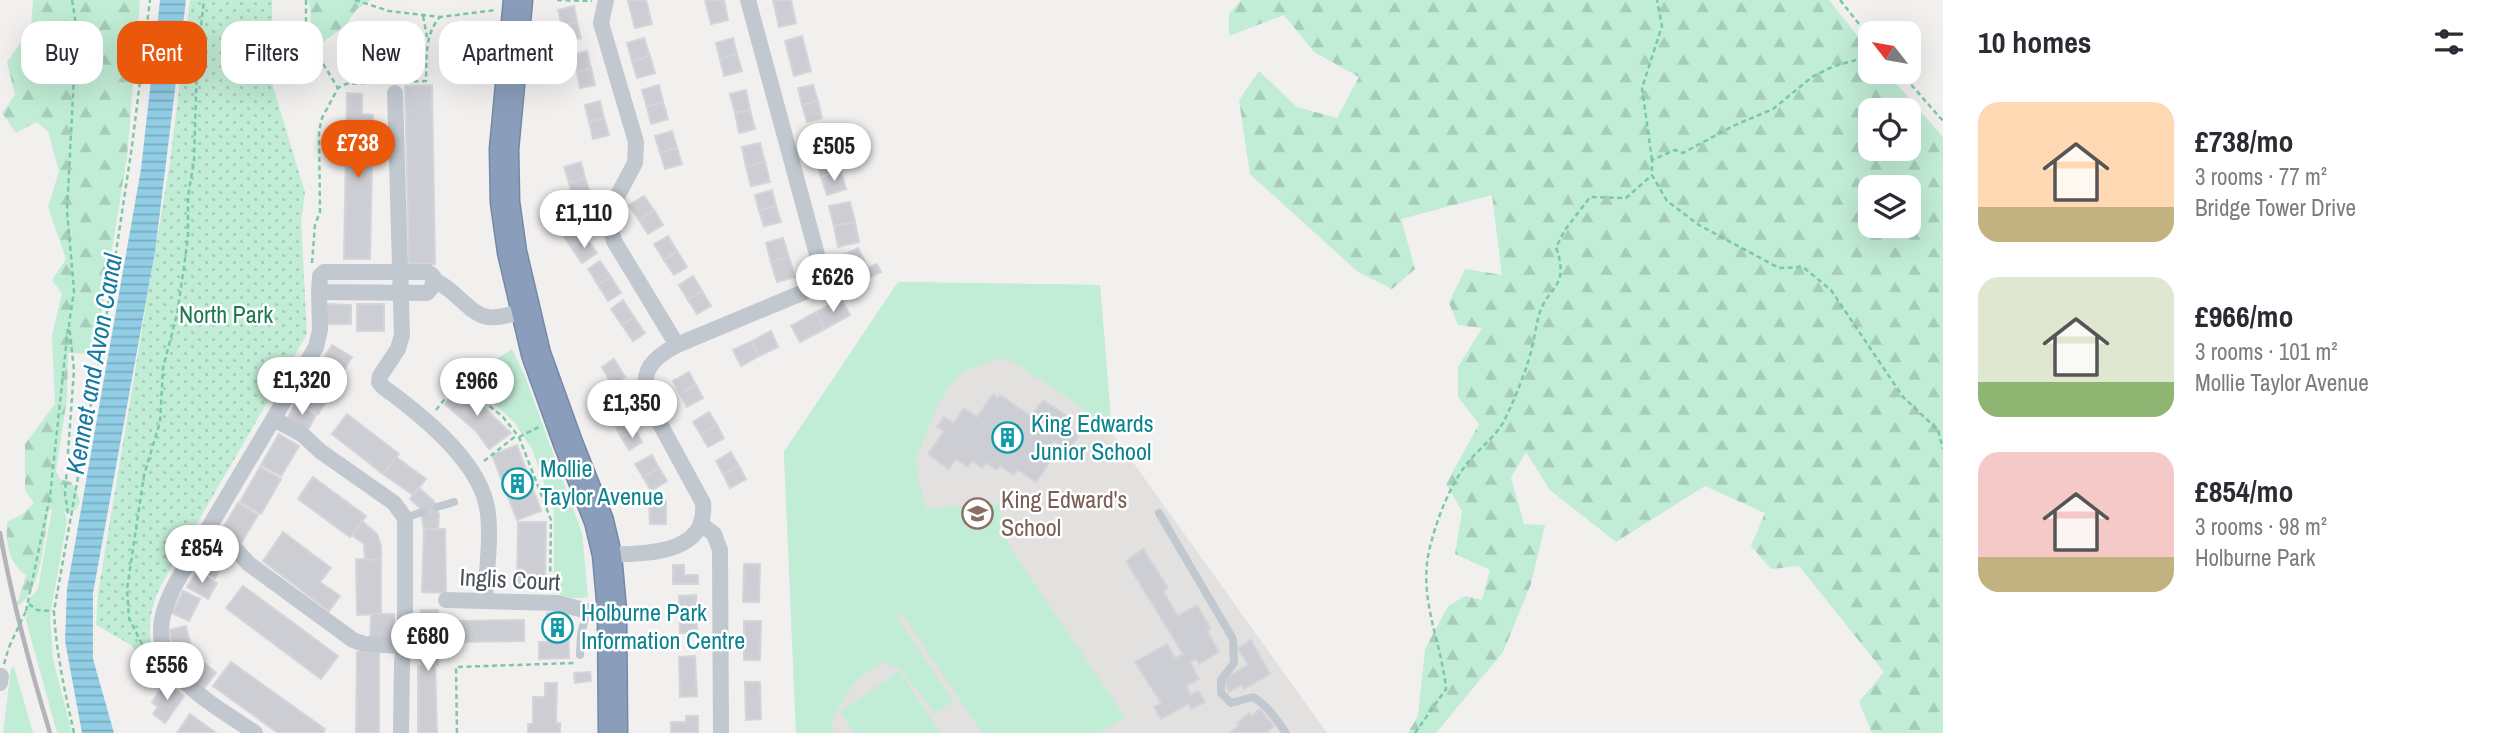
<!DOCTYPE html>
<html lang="en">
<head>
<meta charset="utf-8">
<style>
	:root { --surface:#fff; --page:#f7f7f7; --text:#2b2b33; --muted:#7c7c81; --accent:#ea580c }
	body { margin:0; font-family:"Archivo Narrow",sans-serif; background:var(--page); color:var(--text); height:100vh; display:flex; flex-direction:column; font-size:26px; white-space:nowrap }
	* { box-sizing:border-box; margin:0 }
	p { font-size:23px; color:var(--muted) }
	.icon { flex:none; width:38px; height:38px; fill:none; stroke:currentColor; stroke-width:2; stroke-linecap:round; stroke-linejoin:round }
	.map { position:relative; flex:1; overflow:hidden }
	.panel { display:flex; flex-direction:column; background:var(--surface); width:560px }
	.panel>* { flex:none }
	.top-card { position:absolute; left:21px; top:21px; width:665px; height:63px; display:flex; gap:14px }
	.needle { width:46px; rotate:301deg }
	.tools { position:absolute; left:1858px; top:21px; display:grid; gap:14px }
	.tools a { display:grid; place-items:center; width:63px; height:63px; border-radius:14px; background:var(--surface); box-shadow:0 7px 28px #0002; font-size:35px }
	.price { position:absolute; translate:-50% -60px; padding:0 16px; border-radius:24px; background:#fff; color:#222; font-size:23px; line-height:46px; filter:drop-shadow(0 2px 4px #0008) }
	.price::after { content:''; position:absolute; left:50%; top:42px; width:21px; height:16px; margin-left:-10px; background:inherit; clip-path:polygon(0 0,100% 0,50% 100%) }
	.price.active { background:var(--accent); color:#fff }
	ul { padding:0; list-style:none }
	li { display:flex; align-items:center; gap:21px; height:175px; padding:0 35px }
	li span { display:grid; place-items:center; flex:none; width:196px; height:140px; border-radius:21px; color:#555 }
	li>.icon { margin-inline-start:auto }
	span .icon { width:84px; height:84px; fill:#fffc; stroke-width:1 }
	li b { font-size:30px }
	h2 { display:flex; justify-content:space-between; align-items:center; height:84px; padding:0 35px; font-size:30px }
	.chip { padding:0 24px; border-radius:21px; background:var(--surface); box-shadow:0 7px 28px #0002; font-size:24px; line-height:63px }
	.chip.active { background:var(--accent); color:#fff }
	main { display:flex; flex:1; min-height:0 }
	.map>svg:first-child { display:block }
	.education { fill:#e3e1e0 }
	.grass { fill:#c1ecd5 }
	.forest { fill:url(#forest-firs); fill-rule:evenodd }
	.park { fill:url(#park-dots) }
	.water { fill:url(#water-rules) }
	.building { fill:#ccced3; stroke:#d4d5da; stroke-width:2 }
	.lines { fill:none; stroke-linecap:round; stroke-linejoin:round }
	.highway-casing { stroke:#7589a7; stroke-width:31 }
	.path { stroke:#7bc8a8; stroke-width:2.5; stroke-dasharray:5 3.5; stroke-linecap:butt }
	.lane { stroke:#c1c8d0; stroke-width:8 }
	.street { stroke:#c1c8d0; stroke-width:16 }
	.highway { stroke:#8a9ebb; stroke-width:28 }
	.rail { stroke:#b2b4b9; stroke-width:4.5 }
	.path-bridge { stroke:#7bc8a8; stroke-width:2.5; stroke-dasharray:5 3.5; stroke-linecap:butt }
	.labels { text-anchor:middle; stroke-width:5; stroke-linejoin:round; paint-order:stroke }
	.park-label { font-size:24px; fill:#1d7952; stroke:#fff }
	.culture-label { font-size:24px; fill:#0d838f; stroke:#fff; text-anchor:start }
	.education-label { font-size:24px; fill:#785e54; stroke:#fff; text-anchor:start }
	.street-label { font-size:24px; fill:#48515b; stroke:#fff }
	.water-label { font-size:26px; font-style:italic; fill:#157aa1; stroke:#fff }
</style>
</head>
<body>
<main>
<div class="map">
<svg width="1943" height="733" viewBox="0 0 1943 733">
	<defs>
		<pattern id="forest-firs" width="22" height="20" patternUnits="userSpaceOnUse" patternTransform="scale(1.75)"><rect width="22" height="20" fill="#c1ecd5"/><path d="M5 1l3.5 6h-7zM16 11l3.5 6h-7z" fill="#a7ccb9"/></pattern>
		<pattern id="park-dots" width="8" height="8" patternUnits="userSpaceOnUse" patternTransform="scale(1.75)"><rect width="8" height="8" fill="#c1ecd5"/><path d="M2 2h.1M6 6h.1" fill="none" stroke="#a7ccb9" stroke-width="1.8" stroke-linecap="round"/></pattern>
		<pattern id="water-rules" width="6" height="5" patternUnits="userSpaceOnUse" patternTransform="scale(1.75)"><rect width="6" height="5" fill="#91cee6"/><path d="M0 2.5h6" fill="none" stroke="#78aabd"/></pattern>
	</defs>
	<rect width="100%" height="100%" fill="#f2efef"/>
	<!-- education -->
	<path class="education" d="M898,282L1100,285L1112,433L1327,733H796L784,452Z"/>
	<!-- grass -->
	<g class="grass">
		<path d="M898,282L1100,285L1112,433L1071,400L1010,360L995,359L963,372L949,387L940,401L916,458L917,475L926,509L998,503L1009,546L1125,717L1099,733H982L903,614L897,617L953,701L936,714L900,669L885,663C856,672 847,695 832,720L834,733H796L784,452Z"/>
		<path d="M512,349L525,376L582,533L588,597C576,599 563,599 554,589V511L532,449L514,422L468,379Z"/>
		<path d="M52,509L65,513L67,521L50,616L53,659L72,733H57L26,620L29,599L38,589Z"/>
		<path d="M14,667L33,733H3L11,668Z"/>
		<path d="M899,671L941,733H854L840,712Z"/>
	</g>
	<!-- forest -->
	<g class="forest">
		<path d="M33,0H140L127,157L95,354L68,353L67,398L56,471L60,479L71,482L77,492L80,502L75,510L63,512L49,509C44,536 42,594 16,607L26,575C8,562 6,544 7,522L23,514L34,503L25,490V444L55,404L52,335L62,294L52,280L66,259L48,207L59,171L48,131L36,122L16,133L2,113L15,95L7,62L31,28Z"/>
		<path d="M308,0H371L357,9L345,26L320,44C306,32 314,15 308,0Z"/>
		<path d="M1241,0H1829L1871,53V72H1886L1943,137V733H1872L1859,702L1884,672L1799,566L1771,569L1751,546L1765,513L1705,486L1616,542L1550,490L1526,452L1511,478L1524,524L1545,525L1531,584L1503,652L1436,733H1408L1418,716L1425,649L1448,606L1465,596L1482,600L1490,570L1455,554L1462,511L1446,484L1479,424L1458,397V367L1482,328L1458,325L1449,303L1465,269L1502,275L1492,195L1401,219L1415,269L1392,289L1358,272L1250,174L1239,100L1259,71L1297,107L1337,118L1359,77L1314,52L1284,15L1229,36V14ZM1909,110V149H1871V110ZM1909,187V226H1871V187Z"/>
	</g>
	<!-- park -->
	<path class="park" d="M190,0H272L273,86L305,193L301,222L307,334L161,585C150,607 148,627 151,651L138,653L131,645L96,625L98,593L170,162Z"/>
	<!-- water -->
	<path class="water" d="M160,0H186L155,252L93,593V659L114,733H82L65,641L67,589L141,169Z"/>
	<!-- building -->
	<g class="building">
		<path d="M646,0L652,24L635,28L628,1Z"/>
		<path d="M705,0H724L728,20L711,24Z"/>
		<path d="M773,0H791L796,23L779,27Z"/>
		<path d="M574,6L577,22L562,26L558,10Z"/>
		<path d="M577,22L581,38L566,42L562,26Z"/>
		<path d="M802,36L811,71L794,76L785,41Z"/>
		<path d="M644,38L650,56L632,61L627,43Z"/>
		<path d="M733,38L737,54L720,59L716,43Z"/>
		<path d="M587,51L591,68L577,72L573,55Z"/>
		<path d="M737,54L742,71L724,76L720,59Z"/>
		<path d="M650,56L655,73L637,78L632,61Z"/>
		<path d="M591,68L595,85L580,88L577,72Z"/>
		<path d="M432,85L435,264H409L405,86Z"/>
		<path d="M659,85L663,102L647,107L642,90Z"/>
		<path d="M813,85L818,101L802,105L798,88Z"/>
		<path d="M746,90L750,110L735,113L730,94Z"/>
		<path d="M347,93L362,94V114L373,115L370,259H344Z"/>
		<path d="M600,101L604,118L589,122L585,105Z"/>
		<path d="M818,101L822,118L807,122L802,105Z"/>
		<path d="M663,102L668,119L651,124L647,107Z"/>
		<path d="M750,110L755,129L739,133L735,113Z"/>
		<path d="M604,118L609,135L593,139L589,122Z"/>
		<path d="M672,131L677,148L660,153L655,136Z"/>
		<path d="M760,143L765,162L746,167L742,147Z"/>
		<path d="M677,148L682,164L665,169L660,153Z"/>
		<path d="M835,153L841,171L821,177L815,159Z"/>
		<path d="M581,162L585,178L569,183L564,167Z"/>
		<path d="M765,162L770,182L751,186L746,167Z"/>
		<path d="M841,171L846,189L827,195L821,177Z"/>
		<path d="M585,178L590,193L573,198L569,183Z"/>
		<path d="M772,190L776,206L759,211L755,195Z"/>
		<path d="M644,196L654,210L639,220L629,205Z"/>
		<path d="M850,202L855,222L834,226L829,206Z"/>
		<path d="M776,206L781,222L764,226L759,211Z"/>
		<path d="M654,210L663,225L648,234L639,220Z"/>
		<path d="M575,222L586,238L571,247L561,232Z"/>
		<path d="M855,222L859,242L838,247L834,226Z"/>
		<path d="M668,236L677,251L664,260L654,244Z"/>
		<path d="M586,238L597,253L582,263L571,247Z"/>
		<path d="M783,238L789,257L771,262L766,243Z"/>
		<path d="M858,248L868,268L877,264L881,272L857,284L843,255Z"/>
		<path d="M677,251L687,267L674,275L664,260Z"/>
		<path d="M789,257L795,277L777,282L771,262Z"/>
		<path d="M600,261L611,277L598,285L588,269Z"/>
		<path d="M693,276L702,291L688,300L679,285Z"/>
		<path d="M611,277L621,293L608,301L598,285Z"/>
		<path d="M702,291L711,306L697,314L688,300Z"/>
		<path d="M841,299L850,315L825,329L816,312Z"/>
		<path d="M623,300L634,317L622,325L611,309Z"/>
		<path d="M326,304L351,305V324H326Z"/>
		<rect x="357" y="304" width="27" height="27"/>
		<path d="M816,312L825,329L800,342L791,326Z"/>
		<path d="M634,317L645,333L633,341L622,325Z"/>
		<path d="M771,331L778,347L759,356L752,341Z"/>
		<path d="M752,341L759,356L741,366L733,350Z"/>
		<path d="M332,345L352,357L342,373L322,361Z"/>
		<path d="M614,359L625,377L612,385L602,367Z"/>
		<path d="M319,365L339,378L329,394L309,382Z"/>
		<path d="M689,372L696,385L680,394L673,381Z"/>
		<path d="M307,385L328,398L318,414L298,401Z"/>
		<path d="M696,385L703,398L687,407L680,394Z"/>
		<path d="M459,386L475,399L511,433L489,449L476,431L445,404Z"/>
		<path d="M614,388L623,407L610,414L601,395Z"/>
		<path d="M993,394L998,398L1000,395L1031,416L1043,400L1069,417L1064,424L1079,435L1069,451L1054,441L1044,456L1051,460L1036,482L1018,470L1014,475L1000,466L997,470L986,463L982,468L972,461L968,467L956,459L949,469L928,454L944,431L937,427L944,417L954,423L964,408L977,417Z"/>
		<path d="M296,403L316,415L307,431L287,419Z"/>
		<path d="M709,412L717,425L701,435L693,422Z"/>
		<path d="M347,414L399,454L383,474L332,434Z"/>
		<path d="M628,417L635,430L621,437L614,424Z"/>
		<path d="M717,425L724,438L708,447L701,435Z"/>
		<path d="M635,430L642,442L629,450L621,437Z"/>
		<path d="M279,434L299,446L281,476L261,465Z"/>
		<path d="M517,445L541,511L517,520L492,455Z"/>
		<path d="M731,452L739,466L723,474L716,461Z"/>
		<path d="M652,455L659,468L643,477L635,464Z"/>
		<path d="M396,457L426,479L413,495L383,474Z"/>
		<path d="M739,466L746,479L730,488L723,474Z"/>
		<path d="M260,467L281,479L261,514L240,502Z"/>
		<path d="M659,468L667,481L651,491L643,477Z"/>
		<path d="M313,477L366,516L350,537L298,499Z"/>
		<path d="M419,488L434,501L439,515L438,529H424L420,508L410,499Z"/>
		<path d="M649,501H666V524H650Z"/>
		<path d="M238,503L258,515L240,545L220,533Z"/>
		<path d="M362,521L377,534L381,546V560L365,559L364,544L352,535Z"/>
		<path d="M518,522H546L545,588H517Z"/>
		<path d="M424,529H445L446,593L422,592Z"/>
		<path d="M283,532L331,568L320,582L340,596L329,611L263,561Z"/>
		<path d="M210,545L228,556L215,578L197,567Z"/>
		<path d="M1143,549L1168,588L1163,591L1178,616L1197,605L1211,629L1207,631L1219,652L1199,664L1196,659L1190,662L1199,679L1186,686L1191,695L1198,691L1205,702L1192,709L1188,704L1161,719L1154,707L1161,703L1135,662L1167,644L1175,658L1183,654L1126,561Z"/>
		<path d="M356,559L381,560V614L357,615Z"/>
		<path d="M744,564H760L759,602H743Z"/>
		<path d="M673,565H684V575H698V584H673Z"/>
		<path d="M197,571L217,583L208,599L187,587Z"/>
		<path d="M243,586L338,656L321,679L226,608Z"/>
		<path d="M183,591L200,599L189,621L172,613Z"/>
		<path d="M696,595L697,633H680L679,596Z"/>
		<path d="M421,610H438V665H435L437,733H418V666H422Z"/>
		<path d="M568,612L569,658L539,659V642H548L547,613Z"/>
		<path d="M371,614H394V641H370Z"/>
		<path d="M524,620V641L452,642V621Z"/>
		<path d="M744,621H761L760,660H744Z"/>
		<path d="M186,626L192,650L175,654L169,630Z"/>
		<path d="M1251,640L1270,674L1244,689L1241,685L1229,692L1223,680L1248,665L1238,648Z"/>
		<path d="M357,652H379V733H356Z"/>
		<path d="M196,656L216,673L204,688L184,671Z"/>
		<path d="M695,656L697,696L680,697L679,657Z"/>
		<path d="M231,662L325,729L323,733H278L213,686Z"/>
		<path d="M590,672L591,681L575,683L574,673Z"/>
		<path d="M745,682H760L761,719L746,720Z"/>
		<path d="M165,683L184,696L165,723L153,714L158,707L152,702Z"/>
		<path d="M545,683H557L556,723H560V733H528V724H533V697H545Z"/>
		<path d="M1260,709L1274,726L1266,733H1230L1239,725L1237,723L1249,713L1252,716Z"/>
		<path d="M190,714L216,733H177Z"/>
		<path d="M686,716H698V733H671V722H686Z"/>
	</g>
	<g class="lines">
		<defs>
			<path id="highway" d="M518,0L504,149L505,202L512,252L536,354L568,443L599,521L607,555L612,611L613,733"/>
		</defs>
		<!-- highway casing -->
		<use href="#highway" class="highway-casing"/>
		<!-- path -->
		<g class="path">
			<path d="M72,0L75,18V57L67,211L74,291L69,324L74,370L65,494L68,513L72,515"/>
			<path d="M306,0V31L315,51L338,88"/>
			<path d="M355,0L389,11L440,17L496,10"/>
			<path d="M557,0L592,1"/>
			<path d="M1840,0L1871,39"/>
			<path d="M423,16L427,37"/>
			<path d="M1871,42L1864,58L1834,66L1812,77L1773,109L1733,126L1683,153L1675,150L1652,160V175L1667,201L1699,225L1779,268L1803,267L1831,290L1903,397L1938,430L1943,449"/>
			<path d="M1900,72L1943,121"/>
			<path d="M405,82L426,81C427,58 424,35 440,17"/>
			<path d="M1652,160L1642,88L1662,26L1657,0"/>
			<path d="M312,263L315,225L320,212L319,131L322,118L338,88L346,84L384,82"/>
			<path d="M436,410L459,381L503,417L519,437L551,520L550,589"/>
			<path d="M519,437L541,426"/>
			<path d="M484,461L517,435"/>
			<path d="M29,604L37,610L54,611"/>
			<path d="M26,611L50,496L68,328"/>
			<path d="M147,645L144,648L129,618L127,589L144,475L160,422L163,368L177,314L184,267L188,236V196L194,161L197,62L204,0"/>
			<path d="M4,664L9,647"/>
			<path d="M74,733C65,692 56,653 54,611L104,332L132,146L150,0"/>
			<path d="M457,733L456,667L574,663"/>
			<path d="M1415,733L1446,689C1441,638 1416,596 1431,543C1438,516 1451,483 1469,461C1480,448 1496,436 1504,421C1513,403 1522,381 1528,362C1533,347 1535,330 1539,315C1549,283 1570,289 1556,247L1565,230L1590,197L1626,198L1652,175"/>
		</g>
		<!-- lane -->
		<g class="lane">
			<path d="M437,507L454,502"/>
			<path d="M1159,513L1233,639L1234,663L1221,680V693L1231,703L1253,697C1268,706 1276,719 1286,733"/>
			<path d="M405,518L422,512"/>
			<path d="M580,655L581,634L587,611"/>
		</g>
		<!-- street -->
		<g class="street">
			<path d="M606,0L601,23L636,142L635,163L612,206L609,223L614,241L677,345"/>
			<path d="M395,93L402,335L398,349L380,376L379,382L383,387C419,413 475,457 486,503C493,531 486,572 485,601"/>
			<path d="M324,272H428L433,276V286L427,293L319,292L320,276Z"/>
			<path d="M433,281C441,282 445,287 452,292C483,320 484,323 526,310"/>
			<path d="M274,419L303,435L320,451L394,503L405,518V633L402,663L401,733"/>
			<path d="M701,524L714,534L720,550L721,733"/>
			<path d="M207,532L236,550L249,564L353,640L364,644L404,646"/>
			<path d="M607,555C643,553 708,556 703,503L647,400C641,370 651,359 677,345L804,292L816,279L819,262L748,0"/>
			<path d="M446,600L558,603L587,611H612"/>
			<path d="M0,683L1,676"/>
			<path d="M255,733C217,706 152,675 162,620C166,599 178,579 189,561L316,347L320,330L319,292"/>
		</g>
		<!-- highway -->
		<use href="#highway" class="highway"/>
		<!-- rail -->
		<path class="rail" d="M0,533C12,601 30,667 50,733"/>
		<!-- path-bridge -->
		<path class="path-bridge" d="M9,647L26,611"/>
	</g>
	<!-- icons -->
	<defs>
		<symbol id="building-ring" viewBox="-11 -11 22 22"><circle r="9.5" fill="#fff" stroke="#0f9aa8" stroke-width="1.5"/><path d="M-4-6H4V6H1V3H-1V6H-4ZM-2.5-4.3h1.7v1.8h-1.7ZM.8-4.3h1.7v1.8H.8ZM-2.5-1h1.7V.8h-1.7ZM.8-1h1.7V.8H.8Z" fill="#0f9aa8"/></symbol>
		<symbol id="school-ring" viewBox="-11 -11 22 22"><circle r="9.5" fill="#fff" stroke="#8d6e63" stroke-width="1.5"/><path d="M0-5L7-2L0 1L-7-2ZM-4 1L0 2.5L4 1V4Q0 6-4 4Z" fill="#8d6e63"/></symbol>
	</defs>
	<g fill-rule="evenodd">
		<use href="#building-ring" x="990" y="420" width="35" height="35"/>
		<use href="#building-ring" x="500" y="466" width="35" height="35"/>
		<use href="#school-ring" x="960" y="496" width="35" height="35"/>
		<use href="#building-ring" x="540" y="610" width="35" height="35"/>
	</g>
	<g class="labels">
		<!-- park labels -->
		<g class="park-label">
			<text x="226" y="323">North Park</text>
		</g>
		<!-- culture labels -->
		<g class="culture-label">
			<text x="1031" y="432">King Edwards<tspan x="1031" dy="28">Junior School</tspan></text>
			<text x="540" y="477">Mollie<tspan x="540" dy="28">Taylor Avenue</tspan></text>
			<text x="581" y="621">Holburne Park<tspan x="581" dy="28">Information Centre</tspan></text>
		</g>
		<!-- education labels -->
		<g class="education-label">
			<text x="1001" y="508">King Edward's<tspan x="1001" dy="28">School</tspan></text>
		</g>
		<!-- street labels -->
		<g class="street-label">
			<text transform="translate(510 580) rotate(3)" y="8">Inglis Court</text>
		</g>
		<!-- water labels -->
		<g class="water-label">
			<text transform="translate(94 364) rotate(-80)" y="9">Kennet and Avon Canal</text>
		</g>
	</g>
</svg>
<div class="tools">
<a><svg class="needle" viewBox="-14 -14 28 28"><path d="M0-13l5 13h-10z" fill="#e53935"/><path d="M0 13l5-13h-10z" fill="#7c7c81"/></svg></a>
<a><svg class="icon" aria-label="locate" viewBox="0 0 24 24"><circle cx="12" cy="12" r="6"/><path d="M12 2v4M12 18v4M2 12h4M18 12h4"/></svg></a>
<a><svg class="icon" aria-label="layers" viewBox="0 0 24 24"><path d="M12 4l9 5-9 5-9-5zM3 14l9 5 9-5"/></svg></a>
</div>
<b class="price active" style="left:358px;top:180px">£738</b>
<b class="price" style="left:834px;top:183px">£505</b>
<b class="price" style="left:584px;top:250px">£1,110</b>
<b class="price" style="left:833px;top:314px">£626</b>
<b class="price" style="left:302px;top:417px">£1,320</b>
<b class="price" style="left:477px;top:418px">£966</b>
<b class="price" style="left:632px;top:440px">£1,350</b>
<b class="price" style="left:202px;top:585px">£854</b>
<b class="price" style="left:428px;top:673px">£680</b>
<b class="price" style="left:167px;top:702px">£556</b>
<div class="top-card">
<a class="chip">Buy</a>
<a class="chip active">Rent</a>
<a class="chip">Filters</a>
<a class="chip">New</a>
<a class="chip">Apartment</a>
</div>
</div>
<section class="panel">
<h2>10 homes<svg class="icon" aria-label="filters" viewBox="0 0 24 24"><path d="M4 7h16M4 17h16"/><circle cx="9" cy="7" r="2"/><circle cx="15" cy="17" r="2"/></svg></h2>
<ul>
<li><span style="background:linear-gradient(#ffd9b3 75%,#c2b280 0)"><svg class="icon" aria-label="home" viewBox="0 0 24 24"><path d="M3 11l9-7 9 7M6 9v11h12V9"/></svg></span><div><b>£738/mo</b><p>3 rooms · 77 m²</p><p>Bridge Tower Drive</p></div></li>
<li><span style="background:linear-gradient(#dfe7d0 75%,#8fb573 0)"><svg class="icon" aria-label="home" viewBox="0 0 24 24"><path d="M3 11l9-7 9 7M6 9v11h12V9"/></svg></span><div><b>£966/mo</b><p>3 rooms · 101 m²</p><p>Mollie Taylor Avenue</p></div></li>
<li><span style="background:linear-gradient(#f6c9c9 75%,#c2b280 0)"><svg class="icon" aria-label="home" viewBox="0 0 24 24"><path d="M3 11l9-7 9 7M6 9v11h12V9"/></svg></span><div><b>£854/mo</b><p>3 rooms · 98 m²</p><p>Holburne Park</p></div></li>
</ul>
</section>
</main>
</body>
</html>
